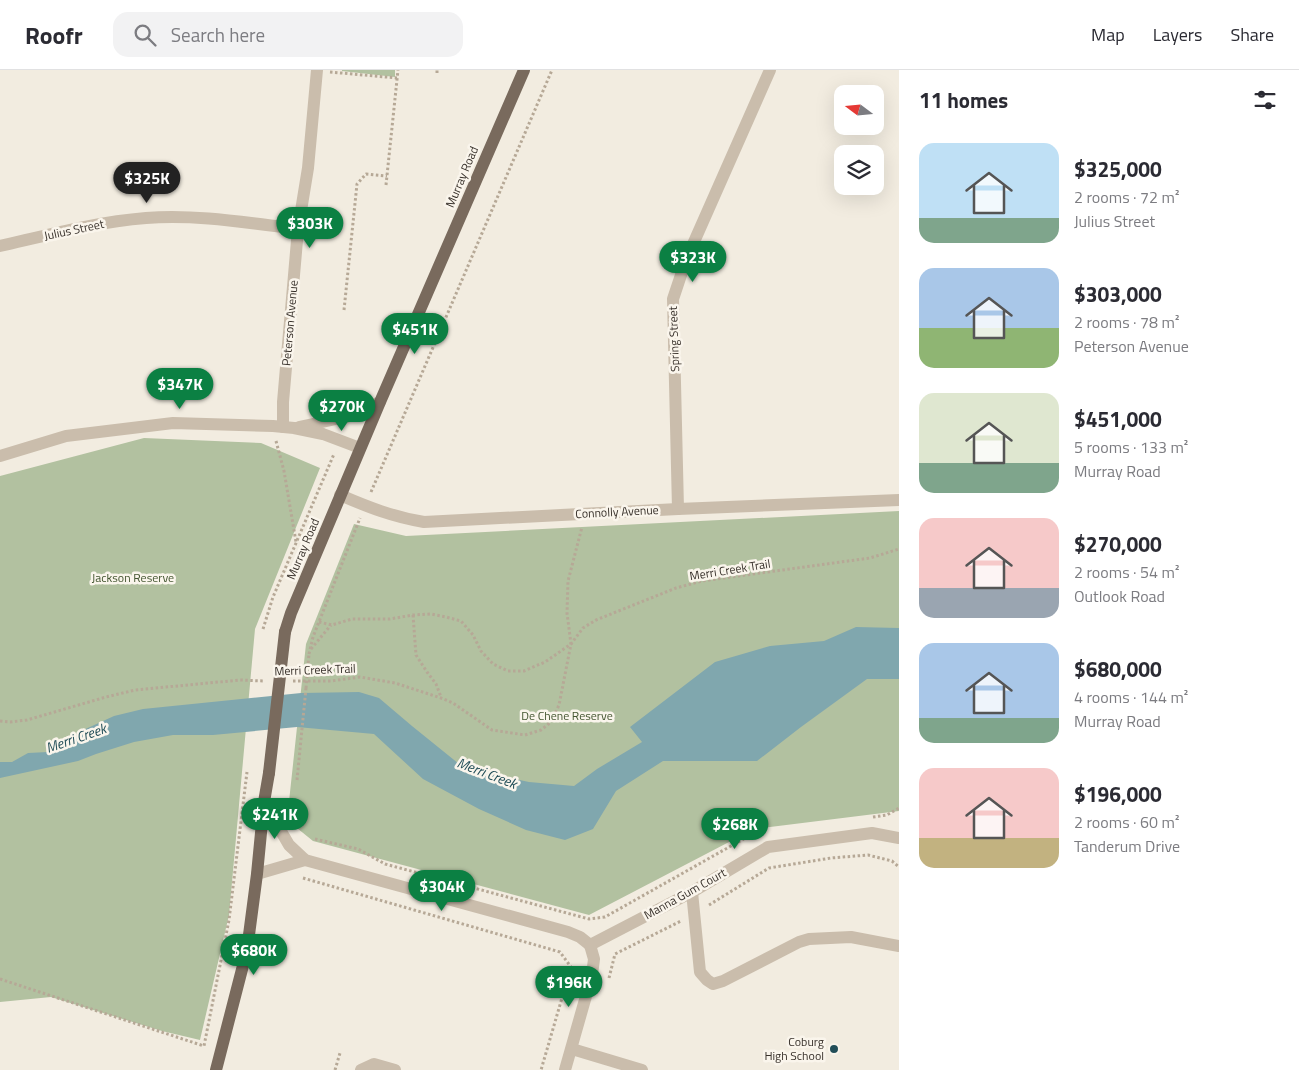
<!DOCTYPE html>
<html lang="en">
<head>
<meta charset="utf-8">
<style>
	:root { --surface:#fff; --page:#f2f2f3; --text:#2b2b33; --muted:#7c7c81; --line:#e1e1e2; --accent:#0b8043 }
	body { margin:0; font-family:"Titillium Web",sans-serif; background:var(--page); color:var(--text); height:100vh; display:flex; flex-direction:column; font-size:19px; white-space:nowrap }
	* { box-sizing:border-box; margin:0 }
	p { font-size:16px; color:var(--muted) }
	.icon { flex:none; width:28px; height:28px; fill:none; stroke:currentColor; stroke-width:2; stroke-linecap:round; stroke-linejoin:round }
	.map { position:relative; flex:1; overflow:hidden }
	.sheet { display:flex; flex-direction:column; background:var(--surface); width:400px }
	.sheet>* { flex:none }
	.needle { width:32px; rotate:286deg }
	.controls { position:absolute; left:834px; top:15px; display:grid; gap:10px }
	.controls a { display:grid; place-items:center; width:50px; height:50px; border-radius:10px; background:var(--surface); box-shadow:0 5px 20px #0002; font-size:25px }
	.price { position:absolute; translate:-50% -42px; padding:0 11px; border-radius:18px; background:var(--accent); color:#fff; font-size:16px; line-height:32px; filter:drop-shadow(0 1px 2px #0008) }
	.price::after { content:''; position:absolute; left:50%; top:30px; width:15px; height:11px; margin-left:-8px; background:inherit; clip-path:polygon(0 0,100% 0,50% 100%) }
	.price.on { background:#222; color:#fff }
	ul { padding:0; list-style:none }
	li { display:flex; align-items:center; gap:15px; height:125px; padding:0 20px }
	li span { display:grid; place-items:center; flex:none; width:140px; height:100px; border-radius:15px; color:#555 }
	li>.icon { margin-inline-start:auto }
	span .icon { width:60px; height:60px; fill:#fffc; stroke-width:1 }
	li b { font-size:21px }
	h2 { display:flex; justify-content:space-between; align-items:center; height:60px; padding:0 20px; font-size:21px }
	header { display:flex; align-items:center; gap:30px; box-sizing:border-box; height:70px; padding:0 25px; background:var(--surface); border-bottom:1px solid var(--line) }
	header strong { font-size:24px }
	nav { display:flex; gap:28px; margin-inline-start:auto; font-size:18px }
	.search { width:350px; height:45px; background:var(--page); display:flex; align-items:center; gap:12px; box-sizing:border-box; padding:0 18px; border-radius:15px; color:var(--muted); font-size:19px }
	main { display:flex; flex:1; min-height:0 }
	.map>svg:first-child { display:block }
	.green { fill:#b2c1a0 }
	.water { fill:#80a7ae }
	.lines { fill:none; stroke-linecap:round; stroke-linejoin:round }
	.path { stroke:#b6a896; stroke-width:3; stroke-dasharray:2.5 2.5; stroke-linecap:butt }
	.minor { stroke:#cabdac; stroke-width:12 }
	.major { stroke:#796a5d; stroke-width:12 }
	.path-bridge { stroke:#b6a896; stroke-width:3; stroke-dasharray:2.5 2.5; stroke-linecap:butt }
	.major-bridge { stroke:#796a5d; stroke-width:12 }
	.poi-dot { fill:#224e58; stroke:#faf5ec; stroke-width:2 }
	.labels { text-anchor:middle; stroke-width:5; stroke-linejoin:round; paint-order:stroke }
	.street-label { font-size:12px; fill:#38312b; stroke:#faf5ec }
	.park-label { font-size:12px; fill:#435530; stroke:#faf5ec }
	.poi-label { font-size:12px; fill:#38312b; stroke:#faf5ec; text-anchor:end }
	.water-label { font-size:14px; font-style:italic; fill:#224e58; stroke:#faf5ec }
</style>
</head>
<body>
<header>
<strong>Roofr</strong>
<div class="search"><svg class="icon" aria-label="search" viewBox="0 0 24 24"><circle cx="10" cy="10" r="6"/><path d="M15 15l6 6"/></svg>Search here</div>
<nav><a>Map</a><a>Layers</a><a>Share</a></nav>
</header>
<main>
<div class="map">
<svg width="899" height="1000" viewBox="0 0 899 1000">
	<rect width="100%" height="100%" fill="#f2ece0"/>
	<!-- green -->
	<g class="green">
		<path d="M342,0H395V7L342,1Z"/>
		<path d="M144,368L261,373L320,398L255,559L229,845L200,970L162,961L51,927L0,932V406Z"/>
		<path d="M899,441V741L754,759L589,845L313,771L287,750L306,574L354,454L406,466Z"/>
	</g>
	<!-- water -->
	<path class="water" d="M856,557L899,558V609H867L801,657L757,691H663L616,721L593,759L565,770L526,760L479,739L423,709L374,664L297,657L213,665H173L134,672L96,684L78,691L0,708V692H12L28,683L48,682L68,678L79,662L114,646L143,639L301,623L359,622L379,628L412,656L464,698L529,712L574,716L597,699L642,672L630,657L715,592L770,576L824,571Z"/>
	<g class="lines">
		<!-- path -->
		<g class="path">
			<path d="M330,2L397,8"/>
			<path d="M437,3V0"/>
			<path d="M386,115L398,0"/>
			<path d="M344,240L357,114L366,104L387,106"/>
			<path d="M276,371L284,401L296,472"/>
			<path d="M371,422L552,0"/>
			<path d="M413,545L416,585L427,602L436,614L441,627"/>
			<path d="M319,552L332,555L352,549H390L413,545L431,544L446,547L461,551L473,565L481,581L493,594L508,601H524L545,592L571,574L567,543L568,511L582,457"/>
			<path d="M263,559L273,527L334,384"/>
			<path d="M311,579L331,555"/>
			<path d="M309,584L313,567L360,448"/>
			<path d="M293,611H331L360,607L395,613L441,628L453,633L492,660L525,665L541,660L551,652L559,635L571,574L583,558L596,550L676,518L702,511L870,488L899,479"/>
			<path d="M0,651L10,652L27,650L106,627L135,620L240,610L264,611"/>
			<path d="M297,710L306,618"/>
			<path d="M873,747L887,745L899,738"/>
			<path d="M315,769L358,779L385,794L589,849L605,847L754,763L763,762"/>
			<path d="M303,808L560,882L571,897L541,1000"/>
			<path d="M709,835L769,798L831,788L868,785L892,791L899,797"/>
			<path d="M609,908L615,884L681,851"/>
			<path d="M0,909L204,976L229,850L247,702"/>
			<path d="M335,1000L340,983"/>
		</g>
		<!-- minor -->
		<g class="minor">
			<path d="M0,176C48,165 96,152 146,148C197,144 248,153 298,159"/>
			<path d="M283,357V332L298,159L308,98L317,0"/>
			<path d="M299,357L350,346L380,332"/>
			<path d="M0,386L66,366L173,353L273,356L294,358L323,364L360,378"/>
			<path d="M340,425C368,437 393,447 424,452L678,439L899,430"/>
			<path d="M678,439L673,229L686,190L770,0"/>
			<path d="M264,732L289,775L305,790L568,862L580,867L590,875"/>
			<path d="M257,804L305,790"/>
			<path d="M692,822L700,902L707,910L713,914L723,911L799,872L809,869L851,867L899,876"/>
			<path d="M590,875L692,822L768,777L872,763L899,768"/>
			<path d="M572,979L642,1000"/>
			<path d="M361,1000L374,994L395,1000"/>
			<path d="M565,1000L592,905L594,889L590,875"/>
		</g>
		<!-- major -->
		<g class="major">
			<path d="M285,562L291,543L380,332L524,0"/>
			<path d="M216,1000L247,880L257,804L264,732L269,703"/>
		</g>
		<!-- path-bridge -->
		<path class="path-bridge" d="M306,618L309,584"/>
		<!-- major-bridge -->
		<path class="major-bridge" d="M269,703L285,562"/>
	</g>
	<!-- markers -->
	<circle class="poi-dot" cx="834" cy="979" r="5"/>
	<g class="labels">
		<!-- street labels -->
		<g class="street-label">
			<text transform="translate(462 107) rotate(-67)" y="4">Murray Road</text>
			<text transform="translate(74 160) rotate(-12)" y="4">Julius Street</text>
			<text transform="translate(290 253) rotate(-85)" y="4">Peterson Avenue</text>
			<text transform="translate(674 269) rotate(-92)" y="4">Spring Street</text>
			<text transform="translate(617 442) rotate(-3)" y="4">Connolly Avenue</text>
			<text transform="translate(303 479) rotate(-67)" y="4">Murray Road</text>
			<text transform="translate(730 500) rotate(-9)" y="4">Merri Creek Trail</text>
			<text transform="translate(315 600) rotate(-2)" y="4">Merri Creek Trail</text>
			<text transform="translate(685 824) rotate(-29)" y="4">Manna Gum Court</text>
		</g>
		<!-- park labels -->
		<g class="park-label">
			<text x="133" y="512">Jackson Reserve</text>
			<text x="567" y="650">De Chene Reserve</text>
		</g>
		<!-- poi labels -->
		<g class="poi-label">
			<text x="824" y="976">Coburg<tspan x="824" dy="14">High School</tspan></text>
		</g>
		<!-- water labels -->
		<g class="water-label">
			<text transform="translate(76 668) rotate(-19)" y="5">Merri Creek</text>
			<text transform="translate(487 703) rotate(21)" y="5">Merri Creek</text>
		</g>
	</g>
</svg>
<div class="controls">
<a><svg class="needle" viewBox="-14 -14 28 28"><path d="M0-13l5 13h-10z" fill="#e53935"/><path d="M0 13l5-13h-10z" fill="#7c7c81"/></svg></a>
<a><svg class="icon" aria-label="layers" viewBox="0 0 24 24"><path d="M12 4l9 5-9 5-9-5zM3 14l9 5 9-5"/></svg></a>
</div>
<b class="price on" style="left:147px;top:134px">$325K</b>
<b class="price" style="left:310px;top:179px">$303K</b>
<b class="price" style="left:693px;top:213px">$323K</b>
<b class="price" style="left:415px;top:285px">$451K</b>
<b class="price" style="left:180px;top:340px">$347K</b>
<b class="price" style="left:342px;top:362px">$270K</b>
<b class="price" style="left:275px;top:770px">$241K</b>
<b class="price" style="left:735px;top:780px">$268K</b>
<b class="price" style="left:442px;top:842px">$304K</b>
<b class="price" style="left:254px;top:906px">$680K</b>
<b class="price" style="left:569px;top:938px">$196K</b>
</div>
<section class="sheet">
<h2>11 homes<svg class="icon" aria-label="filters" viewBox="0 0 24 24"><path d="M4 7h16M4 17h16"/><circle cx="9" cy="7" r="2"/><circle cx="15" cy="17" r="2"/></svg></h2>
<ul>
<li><span style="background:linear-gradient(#bfe0f5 75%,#7fa58c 0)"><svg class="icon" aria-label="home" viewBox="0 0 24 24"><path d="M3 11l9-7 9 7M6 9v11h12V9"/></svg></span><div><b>$325,000</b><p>2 rooms · 72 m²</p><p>Julius Street</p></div></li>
<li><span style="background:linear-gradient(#a9c7e8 60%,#8fb573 0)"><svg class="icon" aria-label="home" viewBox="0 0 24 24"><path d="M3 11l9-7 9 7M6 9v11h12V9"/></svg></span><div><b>$303,000</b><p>2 rooms · 78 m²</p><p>Peterson Avenue</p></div></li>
<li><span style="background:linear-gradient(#dfe7d0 70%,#7fa58c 0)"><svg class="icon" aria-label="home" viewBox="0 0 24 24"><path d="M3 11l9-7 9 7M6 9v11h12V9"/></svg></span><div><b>$451,000</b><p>5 rooms · 133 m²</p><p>Murray Road</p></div></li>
<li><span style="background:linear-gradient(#f6c9c9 70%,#9aa5b1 0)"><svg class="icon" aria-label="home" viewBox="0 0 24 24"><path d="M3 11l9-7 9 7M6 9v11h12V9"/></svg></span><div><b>$270,000</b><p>2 rooms · 54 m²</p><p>Outlook Road</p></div></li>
<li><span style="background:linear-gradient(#a9c7e8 75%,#7fa58c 0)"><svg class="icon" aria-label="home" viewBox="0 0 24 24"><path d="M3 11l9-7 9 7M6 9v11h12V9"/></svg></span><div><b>$680,000</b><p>4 rooms · 144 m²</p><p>Murray Road</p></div></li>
<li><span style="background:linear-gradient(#f6c9c9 70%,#c2b280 0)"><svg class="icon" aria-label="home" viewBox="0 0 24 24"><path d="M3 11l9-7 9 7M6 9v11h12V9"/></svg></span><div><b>$196,000</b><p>2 rooms · 60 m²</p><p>Tanderum Drive</p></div></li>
</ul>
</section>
</main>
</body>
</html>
